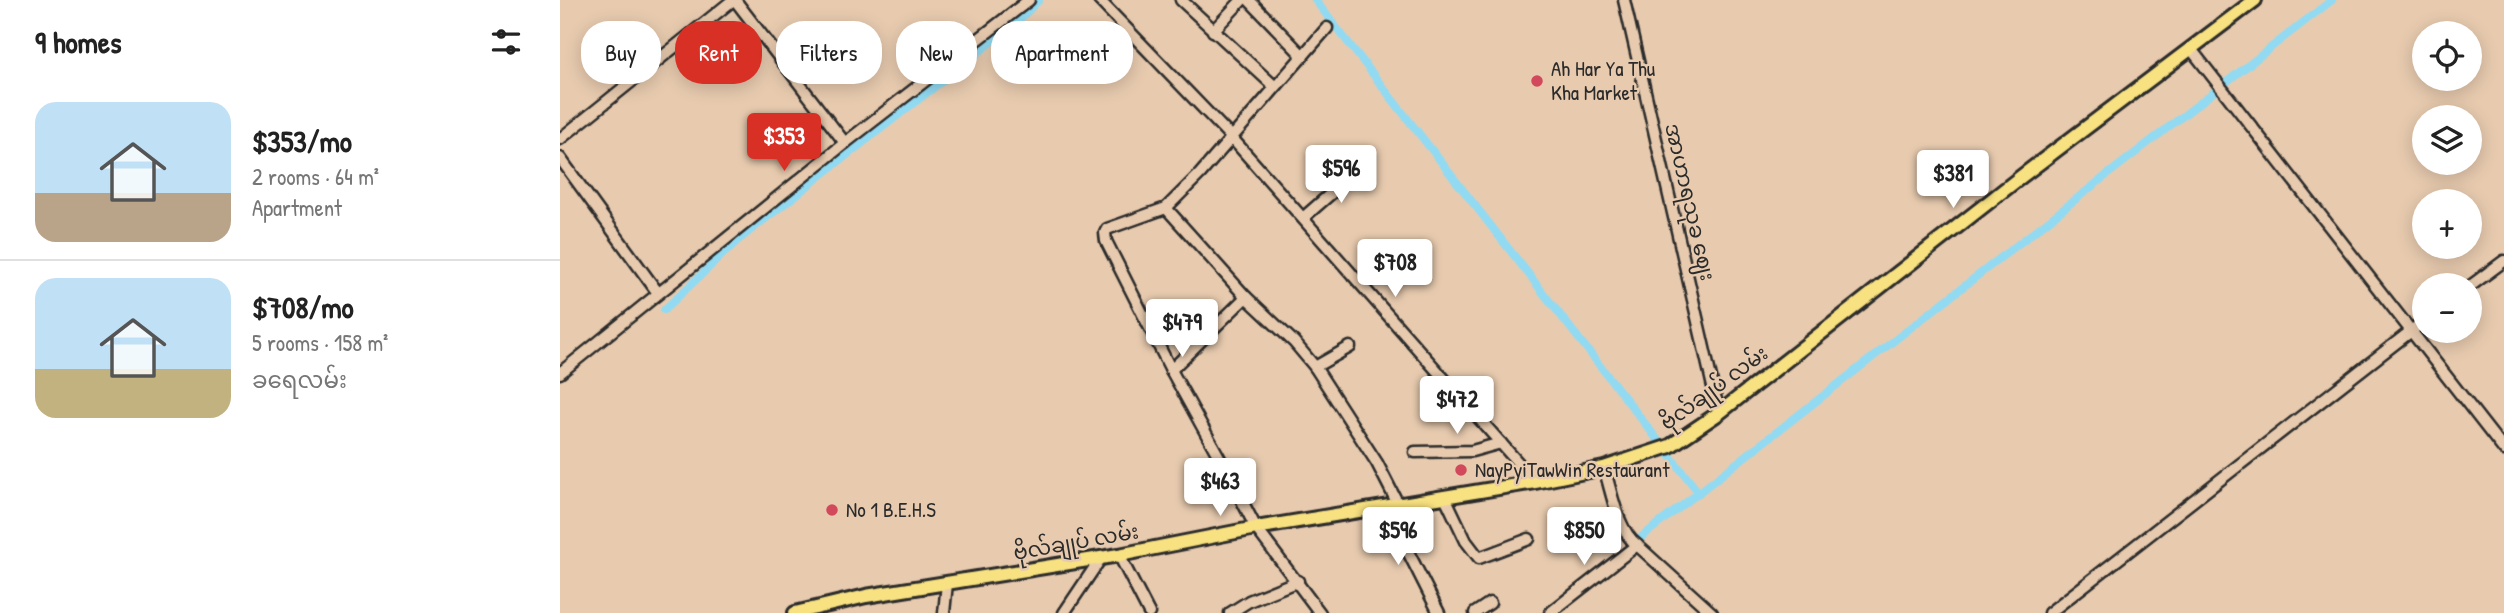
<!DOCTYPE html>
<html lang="en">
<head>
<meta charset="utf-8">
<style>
	:root { --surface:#fff; --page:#f2f2f2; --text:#222; --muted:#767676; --line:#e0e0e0; --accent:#d93025 }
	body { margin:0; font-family:"Patrick Hand","Noto Sans Myanmar",sans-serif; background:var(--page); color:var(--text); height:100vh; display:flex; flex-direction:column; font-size:26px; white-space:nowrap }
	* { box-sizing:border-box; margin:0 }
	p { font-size:23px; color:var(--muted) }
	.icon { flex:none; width:38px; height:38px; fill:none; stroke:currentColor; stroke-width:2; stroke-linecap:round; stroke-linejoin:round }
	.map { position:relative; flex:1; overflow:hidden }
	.drawer { display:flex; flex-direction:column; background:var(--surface); width:560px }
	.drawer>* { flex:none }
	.top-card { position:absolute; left:21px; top:21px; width:665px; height:63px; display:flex; gap:14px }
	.fabs { position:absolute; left:1852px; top:21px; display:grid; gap:14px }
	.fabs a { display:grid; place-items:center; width:70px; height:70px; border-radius:50%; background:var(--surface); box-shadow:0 4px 18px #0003; font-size:35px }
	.price { position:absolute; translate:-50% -60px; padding:0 16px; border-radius:7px; background:#fff; color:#222; font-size:23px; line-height:46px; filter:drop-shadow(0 2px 4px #0008) }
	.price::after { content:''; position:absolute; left:50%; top:42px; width:21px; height:16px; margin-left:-10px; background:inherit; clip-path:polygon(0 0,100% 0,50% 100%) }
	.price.active { background:var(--accent); color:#fff }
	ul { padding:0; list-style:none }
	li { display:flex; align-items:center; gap:21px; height:175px; padding:0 35px }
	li+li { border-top:2px solid var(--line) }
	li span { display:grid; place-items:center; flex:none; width:196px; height:140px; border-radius:21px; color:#555 }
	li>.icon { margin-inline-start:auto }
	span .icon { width:84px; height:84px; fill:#fffc; stroke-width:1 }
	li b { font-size:30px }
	h2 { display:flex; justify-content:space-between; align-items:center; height:84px; padding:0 35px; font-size:30px }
	.chip { padding:0 24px; border-radius:28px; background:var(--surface); box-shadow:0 4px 18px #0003; font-size:24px; line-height:63px }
	.chip.active { background:var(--accent); color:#fff }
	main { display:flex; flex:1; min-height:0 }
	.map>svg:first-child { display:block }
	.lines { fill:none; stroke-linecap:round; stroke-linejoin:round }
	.canal { stroke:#91daf2; stroke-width:8 }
	.minor-casing { stroke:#2b2b2b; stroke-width:15 }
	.major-casing { stroke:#2b2b2b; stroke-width:18 }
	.minor { stroke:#e8cbaf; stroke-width:10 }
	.major { stroke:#f8e181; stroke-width:12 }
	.poi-dot { fill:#d1495b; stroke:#e8cbaf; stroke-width:2.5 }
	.labels { text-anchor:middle; stroke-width:5; stroke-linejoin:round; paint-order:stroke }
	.poi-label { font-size:21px; fill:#2b2b2b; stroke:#e8cbaf; text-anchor:start }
	.street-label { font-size:21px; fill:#2b2b2b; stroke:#e8cbaf }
</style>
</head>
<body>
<main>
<section class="drawer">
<h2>9 homes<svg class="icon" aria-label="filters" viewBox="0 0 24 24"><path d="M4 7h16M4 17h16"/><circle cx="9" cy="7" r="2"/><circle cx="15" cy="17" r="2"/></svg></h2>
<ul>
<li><span style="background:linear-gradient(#bfe0f5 65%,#b9a48a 0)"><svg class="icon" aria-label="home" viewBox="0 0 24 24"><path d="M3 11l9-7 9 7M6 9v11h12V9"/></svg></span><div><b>$353/mo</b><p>2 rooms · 64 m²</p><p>Apartment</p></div></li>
<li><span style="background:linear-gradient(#bfe0f5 65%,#c2b280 0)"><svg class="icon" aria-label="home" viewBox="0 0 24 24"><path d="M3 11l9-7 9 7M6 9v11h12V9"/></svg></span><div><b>$708/mo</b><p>5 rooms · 158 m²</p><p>ခရေလမ်း</p></div></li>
</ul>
</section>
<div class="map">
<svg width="1944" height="613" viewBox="0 0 1944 613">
	<rect width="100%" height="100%" fill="#e8cbaf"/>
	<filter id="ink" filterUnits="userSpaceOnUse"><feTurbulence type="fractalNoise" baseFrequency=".0143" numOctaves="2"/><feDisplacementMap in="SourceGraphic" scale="14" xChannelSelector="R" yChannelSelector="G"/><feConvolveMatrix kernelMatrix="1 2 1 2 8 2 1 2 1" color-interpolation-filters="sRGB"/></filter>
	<g filter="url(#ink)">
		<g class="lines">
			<!-- canal -->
			<g class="canal">
				<path d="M755,0L1139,493"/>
				<path d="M104,310L177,241L409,60L459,20L479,0"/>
				<path d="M1070,546L1772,0"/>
			</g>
			<defs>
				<g id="minor">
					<path d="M175,0L285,143"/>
					<path d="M539,0L671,137L975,482"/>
					<path d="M621,0L714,86"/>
					<path d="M689,0L743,56"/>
					<path d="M1064,0L1159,413"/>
					<path d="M653,31L682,0"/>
					<path d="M1631,49L1944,450"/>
					<path d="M0,139L173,0"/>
					<path d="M0,158L98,293"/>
					<path d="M606,208L686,297L734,342L755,367L817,463L838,504"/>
					<path d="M743,218L799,169"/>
					<path d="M1909,287L1944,261"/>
					<path d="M755,367L790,347"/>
					<path d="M611,370L686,297"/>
					<path d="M0,373L285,143L469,0"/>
					<path d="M855,452L912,451L941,443"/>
					<path d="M1044,468C1052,492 1057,530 1077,545"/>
					<path d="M885,497L906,541L919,558L969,539"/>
					<path d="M825,506L879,613"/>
					<path d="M1077,545L1152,613"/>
					<path d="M559,555L589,613"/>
					<path d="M384,613L387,583"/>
					<path d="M504,613L541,558"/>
					<path d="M670,613L689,601L738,581"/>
					<path d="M760,613L696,528L664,466L611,370L546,241L545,233L547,229L606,208L640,174L767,28"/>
					<path d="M915,613L930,603"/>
					<path d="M990,613L1077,545"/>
					<path d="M1489,613L1864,321"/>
				</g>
				<path id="major" d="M235,613L306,596L559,555L696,528L975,482L1044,468L1110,446L1159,413L1462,176L1695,0"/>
			</defs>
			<!-- minor casing -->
			<use href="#minor" class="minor-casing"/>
			<!-- major casing -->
			<use href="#major" class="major-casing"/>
			<!-- minor -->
			<use href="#minor" class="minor"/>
			<!-- major -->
			<use href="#major" class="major"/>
		</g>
	</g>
	<!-- markers -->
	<g class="poi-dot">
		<circle cx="977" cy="81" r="7"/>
		<circle cx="901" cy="470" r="7"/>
		<circle cx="272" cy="510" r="7"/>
	</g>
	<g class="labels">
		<!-- poi labels -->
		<g class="poi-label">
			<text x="991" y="76">Ah Har Ya Thu<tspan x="991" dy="24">Kha Market</tspan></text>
			<text x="915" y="477">NayPyiTawWin Restaurant</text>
			<text x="286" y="517">No 1 B.E.H.S</text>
		</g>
		<!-- street labels -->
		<g class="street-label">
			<text transform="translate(1130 202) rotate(77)" y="7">အာဟာရသုခ ဈေး</text>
			<text transform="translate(1154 388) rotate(-36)" y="7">ဗိုလ်ချုပ် လမ်း</text>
			<text transform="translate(516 542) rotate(-10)" y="7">ဗိုလ်ချုပ် လမ်း</text>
		</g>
	</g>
</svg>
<div class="fabs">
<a><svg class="icon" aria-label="locate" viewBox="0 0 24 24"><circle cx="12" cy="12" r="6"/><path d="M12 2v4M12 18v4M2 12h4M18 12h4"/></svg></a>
<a><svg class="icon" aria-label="layers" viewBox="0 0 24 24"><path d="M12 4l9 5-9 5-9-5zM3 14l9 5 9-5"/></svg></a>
<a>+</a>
<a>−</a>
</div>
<b class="price active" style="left:224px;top:173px">$353</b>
<b class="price" style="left:781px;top:205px">$596</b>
<b class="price" style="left:1393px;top:210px">$381</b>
<b class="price" style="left:835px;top:299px">$708</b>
<b class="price" style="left:622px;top:359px">$479</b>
<b class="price" style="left:897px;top:436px">$472</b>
<b class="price" style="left:660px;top:518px">$463</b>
<b class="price" style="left:838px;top:567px">$596</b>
<b class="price" style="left:1024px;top:567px">$850</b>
<div class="top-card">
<a class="chip">Buy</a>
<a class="chip active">Rent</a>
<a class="chip">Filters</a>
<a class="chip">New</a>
<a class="chip">Apartment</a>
</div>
</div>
</main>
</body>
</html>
